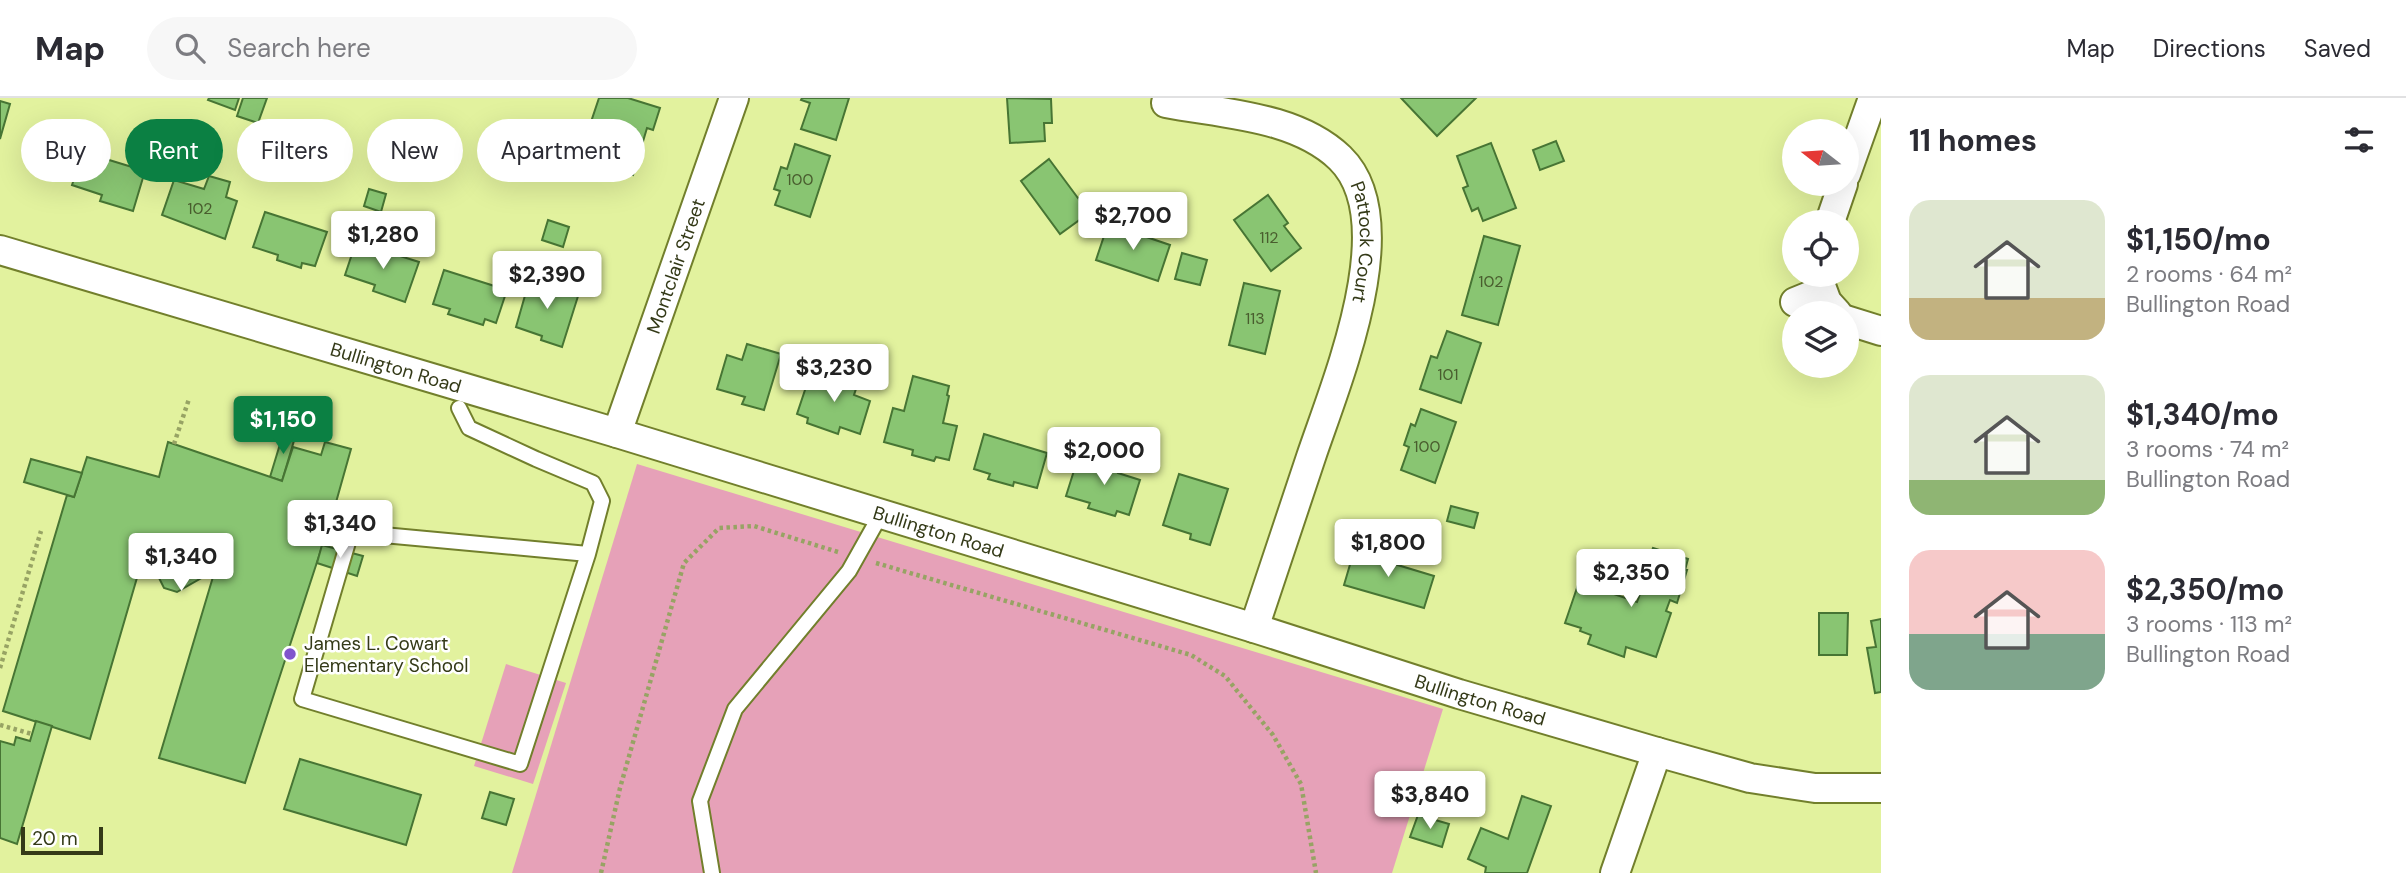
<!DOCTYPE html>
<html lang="en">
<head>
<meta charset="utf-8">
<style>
	:root { --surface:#fff; --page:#f7f7f7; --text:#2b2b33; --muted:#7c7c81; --line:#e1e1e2; --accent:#0b8043 }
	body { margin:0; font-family:"DM Sans",sans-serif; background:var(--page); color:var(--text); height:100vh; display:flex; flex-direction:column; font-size:26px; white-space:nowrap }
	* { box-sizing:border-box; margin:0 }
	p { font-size:23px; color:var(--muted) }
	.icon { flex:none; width:38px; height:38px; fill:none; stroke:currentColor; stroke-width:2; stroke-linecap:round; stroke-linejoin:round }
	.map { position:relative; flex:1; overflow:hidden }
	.side { display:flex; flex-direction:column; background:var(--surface); width:525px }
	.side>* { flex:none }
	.hud { position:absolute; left:21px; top:21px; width:665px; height:63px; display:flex; gap:14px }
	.needle { width:46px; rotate:287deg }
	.tools { position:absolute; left:1782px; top:21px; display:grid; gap:14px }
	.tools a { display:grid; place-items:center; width:77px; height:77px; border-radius:50%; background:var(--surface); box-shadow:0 7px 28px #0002; font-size:35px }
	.scale { position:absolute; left:21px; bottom:18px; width:82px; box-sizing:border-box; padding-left:7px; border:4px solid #343a18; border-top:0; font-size:19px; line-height:24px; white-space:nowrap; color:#343a18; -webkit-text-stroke:5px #fff; paint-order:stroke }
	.price { position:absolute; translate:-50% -60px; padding:0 16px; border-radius:7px; background:#fff; color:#222; font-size:23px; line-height:46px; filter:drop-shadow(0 2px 4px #0008) }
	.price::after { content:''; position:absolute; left:50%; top:42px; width:21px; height:16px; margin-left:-10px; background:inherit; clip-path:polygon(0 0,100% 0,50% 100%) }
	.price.selected { background:var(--accent); color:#fff }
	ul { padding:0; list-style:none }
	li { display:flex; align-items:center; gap:21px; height:175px; padding:0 28px }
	li span { display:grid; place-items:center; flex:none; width:196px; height:140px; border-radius:21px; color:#555 }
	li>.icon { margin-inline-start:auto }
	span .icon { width:84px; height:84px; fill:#fffc; stroke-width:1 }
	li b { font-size:30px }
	h2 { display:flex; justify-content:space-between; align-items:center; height:84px; padding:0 28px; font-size:30px }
	.chip { padding:0 24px; border-radius:32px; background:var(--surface); box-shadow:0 7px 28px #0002; font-size:24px; line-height:63px }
	.chip.selected { background:var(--accent); color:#fff }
	header { display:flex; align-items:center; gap:42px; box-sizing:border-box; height:98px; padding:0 35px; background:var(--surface); border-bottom:2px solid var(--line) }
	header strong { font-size:33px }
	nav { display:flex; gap:38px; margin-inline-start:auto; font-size:24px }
	.search { width:490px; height:63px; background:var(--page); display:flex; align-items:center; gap:18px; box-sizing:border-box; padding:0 24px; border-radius:38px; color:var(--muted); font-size:26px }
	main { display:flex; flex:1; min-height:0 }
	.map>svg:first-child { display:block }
	.green { fill:#e6a1b8 }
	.building { fill:#89c572; stroke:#477534; stroke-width:2 }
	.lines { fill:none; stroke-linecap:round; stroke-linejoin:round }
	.service-casing { stroke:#727f2c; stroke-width:18 }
	.minor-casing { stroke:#727f2c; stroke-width:32 }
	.path { stroke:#97a364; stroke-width:4.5; stroke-dasharray:3.5 3.5; stroke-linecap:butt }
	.service { stroke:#fff; stroke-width:14 }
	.minor { stroke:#fff; stroke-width:28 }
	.poi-dot { fill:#8154cd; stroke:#fff; stroke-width:2.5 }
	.labels { text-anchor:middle; stroke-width:5; stroke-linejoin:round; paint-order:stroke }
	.number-label { font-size:16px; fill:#495d2e }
	.street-label { font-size:19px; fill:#343a18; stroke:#fff }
	.poi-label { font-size:19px; fill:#343a18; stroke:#fff; text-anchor:start }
</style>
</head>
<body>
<header>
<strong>Map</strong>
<div class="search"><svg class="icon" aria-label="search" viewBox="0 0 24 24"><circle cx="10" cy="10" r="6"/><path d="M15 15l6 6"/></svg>Search here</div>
<nav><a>Map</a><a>Directions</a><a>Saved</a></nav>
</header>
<main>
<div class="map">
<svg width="1881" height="775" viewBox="0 0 1881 775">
	<rect width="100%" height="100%" fill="#e2f29e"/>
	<!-- green -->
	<g class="green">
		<path d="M637,366L1443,611L1392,775H512Z"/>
		<path d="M506,566L566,585L533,686L474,668Z"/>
	</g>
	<!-- building -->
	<g class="building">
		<path d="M209,0H239L235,12L208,2Z"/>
		<path d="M243,0H267L258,25L237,18Z"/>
		<path d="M599,0H628L660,10L653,32L647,30L633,77L597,65L607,33L590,27Z"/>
		<path d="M802,0H849L836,42L801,31L810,5L801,2Z"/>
		<path d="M1007,0L1051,1L1052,25H1044L1045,43L1010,45Z"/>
		<path d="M1401,0H1476L1437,38Z"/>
		<path d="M0,3L10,6L0,41Z"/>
		<path d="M1556,43L1564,63L1540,72L1533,52Z"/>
		<path d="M1491,45L1516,110L1483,123L1478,110L1472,113L1463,90L1468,88L1457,58Z"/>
		<path d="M795,46L830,58L810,119L775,107L780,93L774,91L781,69L787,71Z"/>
		<path d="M292,52L306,58L297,79L283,74Z"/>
		<path d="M83,54L145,73L133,113L100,103L102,97L72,87Z"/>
		<path d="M1049,61L1089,115L1060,136L1021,83Z"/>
		<path d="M209,78L230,84L226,99L237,103L225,141L162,117L174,82L204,91Z"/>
		<path d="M369,91L386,96L381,114L364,108Z"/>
		<path d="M1268,97L1288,125L1284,128L1301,150L1271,173L1234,122Z"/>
		<path d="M265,114L327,134L315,168L302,165L301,170L277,162L278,157L253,149Z"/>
		<path d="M548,122L569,129L563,149L542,142Z"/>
		<path d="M1108,126L1170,147L1158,183L1096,162Z"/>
		<path d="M1484,138L1520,148L1498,227L1462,217Z"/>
		<path d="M356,144L419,164L405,204L373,193L375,187L345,177Z"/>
		<path d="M1182,155L1207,162L1200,187L1175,181Z"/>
		<path d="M444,172L507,192L496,225L485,221L483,227L448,216L450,211L433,206Z"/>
		<path d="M530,180L579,195L562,249L541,242L542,238L516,229Z"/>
		<path d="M1244,185L1280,193L1265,256L1229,247Z"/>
		<path d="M1447,233L1481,245L1461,305L1420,291L1431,258L1437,260Z"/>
		<path d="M747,246L781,256L764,312L742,306L745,299L717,291L727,257L742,262Z"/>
		<path d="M825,271L859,282L854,297L870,303L860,336L840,329L838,336L807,325L808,320L797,316L809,280L821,284Z"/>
		<path d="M913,278L949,288L947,297L949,298L943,325L957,328L949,362L936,359L934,363L912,357L913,352L884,344L893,310L904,313Z"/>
		<path d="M1421,311L1456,324L1435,385L1401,372L1409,349L1404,347L1411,326L1415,328Z"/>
		<path d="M284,333L296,336L282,383L270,379Z"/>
		<path d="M984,336L1047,355L1037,390L1014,384L1013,388L988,381L990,376L974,371Z"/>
		<path d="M168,344L282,383L293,349L321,357L325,344L351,351L333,415L245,685L159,660L218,462L208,460L203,479L177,494L164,490L151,464L156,444L148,442L90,641L3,613L67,397L74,399L87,359L159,379Z"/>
		<path d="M1101,356L1121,362L1118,375L1140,382L1129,417L1117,413L1115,418L1088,410L1090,405L1066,398L1077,363L1097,370Z"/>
		<path d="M31,361L82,375L74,399L24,384Z"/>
		<path d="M1179,376L1228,391L1210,447L1190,441L1191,436L1163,427Z"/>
		<path d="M1451,408L1478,415L1474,430L1447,423Z"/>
		<path d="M322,447L363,458L357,478L317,465Z"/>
		<path d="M1653,450L1688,461L1685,472H1687L1677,505L1670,502L1666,513L1671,515L1656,559L1626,549L1624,559L1588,546L1591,537L1580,533L1581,530L1565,525L1579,484L1637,504L1641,493L1638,492Z"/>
		<path d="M1354,453L1377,459L1379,453L1394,457L1391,465L1434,478L1424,510L1344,487Z"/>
		<path d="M1819,515H1848L1847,557H1819Z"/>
		<path d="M1881,521V594L1875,595L1867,550L1876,549L1871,523Z"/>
		<path d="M36,623L52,628L17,746L0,740V643L14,647L16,639L30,643Z"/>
		<path d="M300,661L421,697L406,747L284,711Z"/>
		<path d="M490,694L514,701L506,727L482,720Z"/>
		<path d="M1522,698L1551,708L1527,775H1485L1486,769L1468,761L1481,730L1508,741Z"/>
		<path d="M1418,717L1449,726L1442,749L1410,739Z"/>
	</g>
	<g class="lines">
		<defs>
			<g id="service">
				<path d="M459,310L469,330L536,361L593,385L602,403L588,456L520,666L302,601L351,434L588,456"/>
				<path d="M712,775L700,703L735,611L849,473L881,416"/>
			</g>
			<g id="minor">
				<path id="s1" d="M1166,5C1224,16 1296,18 1340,60C1405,123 1335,287 1311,359C1292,416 1273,473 1254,530"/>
				<path d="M1846,76L1873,0"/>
				<path d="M1830,124L1843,86"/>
				<path id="s2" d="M0,152L617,335L1254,530L1459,596L1657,654L1750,680L1815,690H1881"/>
				<path d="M1817,177L1827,204L1837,215"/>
				<path d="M1795,204L1822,193"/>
				<path d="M1846,222L1881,233"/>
				<path id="s3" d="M617,335L734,0"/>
				<path d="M1615,775L1657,654"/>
			</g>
		</defs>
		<!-- service casing -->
		<use href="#service" class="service-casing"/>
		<!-- minor casing -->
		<use href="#minor" class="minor-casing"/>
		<!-- path -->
		<g class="path">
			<path d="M174,346L189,301"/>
			<path d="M876,465L1191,557L1225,578L1273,637L1301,686L1316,775"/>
			<path d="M0,570L41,433"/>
			<path d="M0,627L32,636"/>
			<path d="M601,775L620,690L684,465L719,430L754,428L838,454"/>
		</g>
		<!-- service -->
		<use href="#service" class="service"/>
		<!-- minor -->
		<use href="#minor" class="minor"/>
	</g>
	<!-- markers -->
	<circle class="poi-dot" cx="290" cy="556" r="7"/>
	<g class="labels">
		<!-- number labels -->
		<g class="number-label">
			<text x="800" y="87">100</text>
			<text x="200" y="116">102</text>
			<text x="1269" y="145">112</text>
			<text x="1491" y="189">102</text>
			<text x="1255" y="226">113</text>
			<text x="1448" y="282">101</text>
			<text x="1427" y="354">100</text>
		</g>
		<!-- street labels -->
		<g class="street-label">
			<text dy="7" stroke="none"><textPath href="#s1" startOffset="276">Pattock Court</textPath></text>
			<text dy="7" stroke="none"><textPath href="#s3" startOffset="177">Montclair Street</textPath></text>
			<text dy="7" stroke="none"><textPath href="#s2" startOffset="413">Bullington Road</textPath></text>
			<text dy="7" stroke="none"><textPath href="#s2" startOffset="980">Bullington Road</textPath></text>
			<text dy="7" stroke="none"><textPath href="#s2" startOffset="1547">Bullington Road</textPath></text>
		</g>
		<!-- poi labels -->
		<g class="poi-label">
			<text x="304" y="552">James L. Cowart<tspan x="304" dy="22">Elementary School</tspan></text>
		</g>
	</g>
</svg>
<div class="tools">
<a><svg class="needle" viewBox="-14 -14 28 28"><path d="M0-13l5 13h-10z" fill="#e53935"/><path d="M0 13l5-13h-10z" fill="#7c7c81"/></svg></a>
<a><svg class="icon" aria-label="locate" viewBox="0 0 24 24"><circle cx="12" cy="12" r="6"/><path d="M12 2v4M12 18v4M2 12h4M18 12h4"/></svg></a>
<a><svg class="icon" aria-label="layers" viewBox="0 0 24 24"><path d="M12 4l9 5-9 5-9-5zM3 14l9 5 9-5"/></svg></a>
</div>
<div class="scale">20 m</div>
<b class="price" style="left:1133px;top:154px">$2,700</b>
<b class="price" style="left:383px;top:173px">$1,280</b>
<b class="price" style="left:547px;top:213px">$2,390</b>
<b class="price" style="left:834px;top:306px">$3,230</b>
<b class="price selected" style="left:283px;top:358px">$1,150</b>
<b class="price" style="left:1104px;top:389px">$2,000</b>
<b class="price" style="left:340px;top:462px">$1,340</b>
<b class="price" style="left:1388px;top:481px">$1,800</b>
<b class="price" style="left:181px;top:495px">$1,340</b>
<b class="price" style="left:1631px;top:511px">$2,350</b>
<b class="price" style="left:1430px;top:733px">$3,840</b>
<div class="hud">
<a class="chip">Buy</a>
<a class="chip selected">Rent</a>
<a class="chip">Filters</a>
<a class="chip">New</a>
<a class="chip">Apartment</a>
</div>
</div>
<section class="side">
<h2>11 homes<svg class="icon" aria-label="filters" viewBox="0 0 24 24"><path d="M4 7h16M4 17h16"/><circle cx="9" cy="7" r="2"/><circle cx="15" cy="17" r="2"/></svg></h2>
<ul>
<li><span style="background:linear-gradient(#dfe7d0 70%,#c2b280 0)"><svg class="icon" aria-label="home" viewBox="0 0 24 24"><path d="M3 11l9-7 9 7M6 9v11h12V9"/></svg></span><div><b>$1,150/mo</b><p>2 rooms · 64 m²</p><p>Bullington Road</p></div></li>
<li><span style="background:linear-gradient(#dfe7d0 75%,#8fb573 0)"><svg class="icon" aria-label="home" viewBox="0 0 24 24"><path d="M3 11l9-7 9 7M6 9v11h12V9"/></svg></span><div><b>$1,340/mo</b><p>3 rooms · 74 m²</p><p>Bullington Road</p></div></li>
<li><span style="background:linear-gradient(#f6c9c9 60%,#7fa58c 0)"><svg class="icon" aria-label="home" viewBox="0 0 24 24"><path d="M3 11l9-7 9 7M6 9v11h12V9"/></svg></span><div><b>$2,350/mo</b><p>3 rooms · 113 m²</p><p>Bullington Road</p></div></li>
</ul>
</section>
</main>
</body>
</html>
